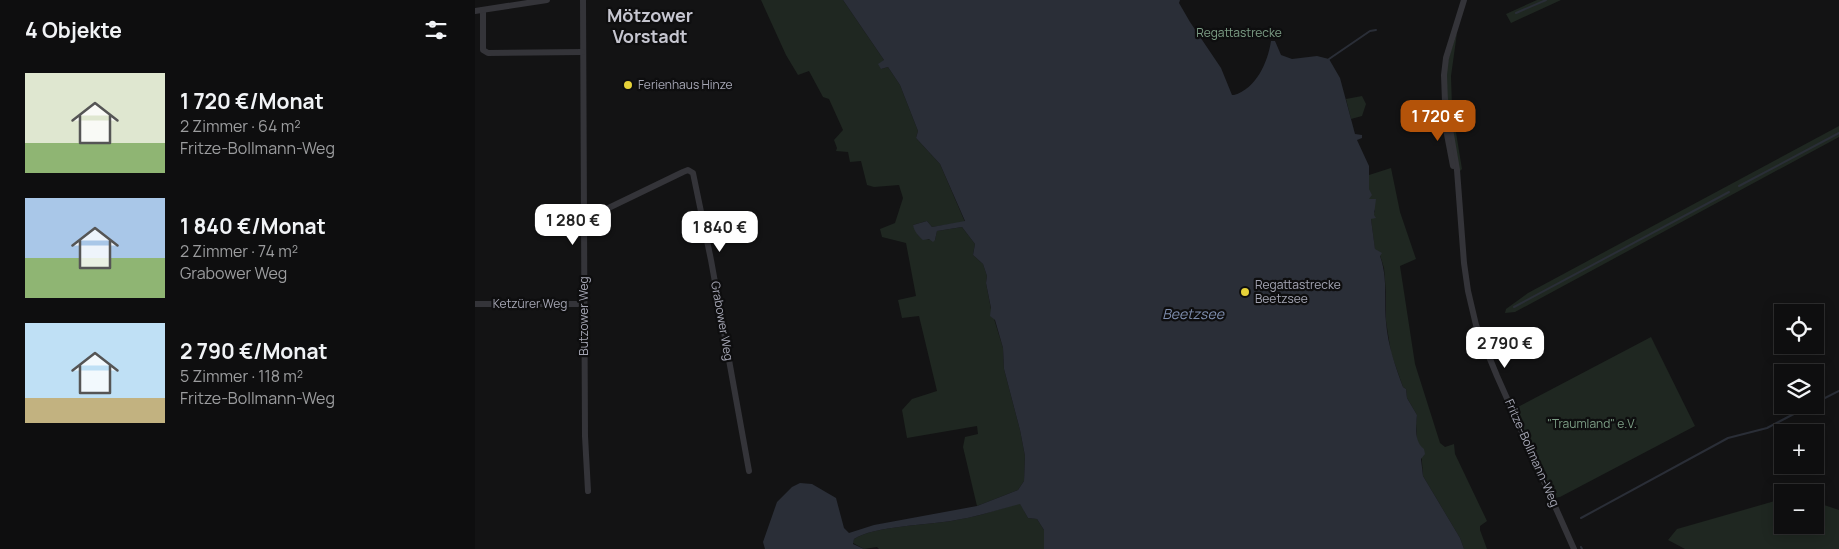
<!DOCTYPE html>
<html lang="de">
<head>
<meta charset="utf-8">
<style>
	:root { --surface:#0e0e0f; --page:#1c1c1d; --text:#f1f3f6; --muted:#9b9c9e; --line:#2e2e2f; --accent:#b45309 }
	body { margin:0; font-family:Manrope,sans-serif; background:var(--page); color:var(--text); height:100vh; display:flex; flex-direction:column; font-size:19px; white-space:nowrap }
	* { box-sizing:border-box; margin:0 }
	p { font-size:16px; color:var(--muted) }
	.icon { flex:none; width:28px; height:28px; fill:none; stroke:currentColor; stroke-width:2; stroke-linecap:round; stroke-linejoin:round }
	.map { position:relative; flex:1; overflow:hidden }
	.side { display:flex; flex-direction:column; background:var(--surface); width:475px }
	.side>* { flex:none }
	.fabs { position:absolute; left:1299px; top:304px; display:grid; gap:10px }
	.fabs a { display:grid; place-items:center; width:50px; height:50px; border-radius:0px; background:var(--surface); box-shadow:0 2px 12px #0003,0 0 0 1px var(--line); font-size:25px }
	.price { position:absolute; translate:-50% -42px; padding:0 11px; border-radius:10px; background:#fff; color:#222; font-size:16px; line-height:32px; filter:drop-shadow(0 1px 2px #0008) }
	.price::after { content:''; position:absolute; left:50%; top:30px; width:15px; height:11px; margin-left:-8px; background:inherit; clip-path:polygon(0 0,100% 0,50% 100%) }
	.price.selected { background:var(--accent); color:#fff }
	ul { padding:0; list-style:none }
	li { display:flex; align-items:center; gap:15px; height:125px; padding:0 25px }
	li span { display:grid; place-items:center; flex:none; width:140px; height:100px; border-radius:0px; color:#555 }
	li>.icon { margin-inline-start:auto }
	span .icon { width:60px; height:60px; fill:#fffc; stroke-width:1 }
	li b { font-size:21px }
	h2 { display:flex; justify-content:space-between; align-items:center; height:60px; padding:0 25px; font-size:21px }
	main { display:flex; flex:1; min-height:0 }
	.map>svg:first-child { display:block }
	.green { fill:#1f2721 }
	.water { fill:#2a2e37 }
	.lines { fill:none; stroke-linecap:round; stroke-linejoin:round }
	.stream { stroke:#2a2e37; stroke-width:2 }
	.minor { stroke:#343439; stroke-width:6 }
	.poi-dot { fill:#e6d239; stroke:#0e0e0f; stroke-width:2 }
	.labels { text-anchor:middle; stroke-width:4.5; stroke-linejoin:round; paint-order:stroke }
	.park-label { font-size:12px; fill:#7d9e86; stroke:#0e0e0f }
	.poi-label { font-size:12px; fill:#a5a6b4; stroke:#0e0e0f; text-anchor:start }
	.street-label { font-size:12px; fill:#a5a6b4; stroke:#0e0e0f }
	.water-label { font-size:14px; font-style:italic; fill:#7e8dad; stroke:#0e0e0f }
	.district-label { font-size:18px; font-weight:bold; fill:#c6c6d0; stroke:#0e0e0f }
</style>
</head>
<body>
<main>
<section class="side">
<h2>4 Objekte<svg class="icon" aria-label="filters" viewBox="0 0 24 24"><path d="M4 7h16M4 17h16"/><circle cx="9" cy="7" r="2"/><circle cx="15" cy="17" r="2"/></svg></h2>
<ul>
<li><span style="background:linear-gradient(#dfe7d0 70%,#8fb573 0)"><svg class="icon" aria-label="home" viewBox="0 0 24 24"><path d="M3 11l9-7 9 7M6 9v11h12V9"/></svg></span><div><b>1 720 €/Monat</b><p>2 Zimmer · 64 m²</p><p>Fritze-Bollmann-Weg</p></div></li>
<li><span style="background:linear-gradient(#a9c7e8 60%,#8fb573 0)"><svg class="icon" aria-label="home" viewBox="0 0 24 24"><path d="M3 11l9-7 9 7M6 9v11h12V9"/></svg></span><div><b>1 840 €/Monat</b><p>2 Zimmer · 74 m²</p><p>Grabower Weg</p></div></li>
<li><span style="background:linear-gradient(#bfe0f5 75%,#c2b280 0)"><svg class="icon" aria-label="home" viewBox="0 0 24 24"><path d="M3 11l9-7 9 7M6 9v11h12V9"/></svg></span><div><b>2 790 €/Monat</b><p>5 Zimmer · 118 m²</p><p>Fritze-Bollmann-Weg</p></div></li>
</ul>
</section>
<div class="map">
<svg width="1364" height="549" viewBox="0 0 1364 549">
	<rect width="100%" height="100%" fill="#131314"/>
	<!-- green -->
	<g class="green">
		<path d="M286,0H368L409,60L406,69L413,67L425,85L443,131L441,138L465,164L490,222L457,227L452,221L438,225C445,240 444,238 460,240L462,231L487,227L500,244L498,255L508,264L512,276L511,283L516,309L528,348L529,369L545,430L550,456L549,481L543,490L502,506L488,447L490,437L503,434L502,426L432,438L427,410L437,399L462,391L444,316L427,318L423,300L441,296L431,243L407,237L405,229L420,223L428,198L424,185L399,187L392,185L386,161L375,162L373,152L361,151L362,148L359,140L368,130L354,99L348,97L334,71L323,75L311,55Z"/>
		<path d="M1062,0H1086L1036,23L1031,14Z"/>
		<path d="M982,33L976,76L977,108L987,169L984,172C978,141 970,109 971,78C971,63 977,47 982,33Z"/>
		<path d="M887,96L891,104L887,116L876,119L871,99Z"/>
		<path d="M1364,126V137L1040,312L1030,313L1031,309L1053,293Z"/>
		<path d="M916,168L925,212L941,259L925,266L940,364L965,443L970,447L979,444L980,454L1012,521L1005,526V530L1012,549H989L985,538L948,476L946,448L942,441L941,423L942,415L932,398L931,389L928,387L916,353L911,321V293L909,268L904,252L900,250L896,219L900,211L894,200V175Z"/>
		<path d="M1176,337L1220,426L1085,497L1079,498L1039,409Z"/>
		<path d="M1307,499L1308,525H1340V502L1364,510V549H1210L1193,540L1202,529Z"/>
		<path d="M545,503L553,518L562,519L569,530V549H404L402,547L389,549L378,543L379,539C398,526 456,525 481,520C503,517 524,509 545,503Z"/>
	</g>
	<!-- water -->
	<path class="water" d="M368,0H705L704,3L715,22L746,68L757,95H759C781,89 793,62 796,41H800L806,55L817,59L842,56L854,59L865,78L880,134L887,135V138L882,140L894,166V189L897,195L894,199H901L899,215L901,218L896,219L900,249L907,253L905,256C913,278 909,300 911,322C913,346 920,365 928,387L931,389L932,398L942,415C941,426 939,442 949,449L950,454L946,459L948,476L985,538L989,549H569V530L562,519L553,518L545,504C524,509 503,517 481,520C456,525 398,526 379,539L378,544L389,549H290L288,542L302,502L317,487L325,483L337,484L361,498L369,528L374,533L399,525L502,506L543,490L549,481L550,456L545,430L529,369L528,348L520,320L515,316L516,308L511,283L512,276L508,264L498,255L500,244L487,227L462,231L460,240L458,242L454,239L448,240C443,236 439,231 438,225L452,221L457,227L490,221L465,164L441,138L443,131L425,85L413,67L406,69L403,64L409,60Z"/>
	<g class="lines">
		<!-- stream -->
		<g class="stream">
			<path d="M1041,13L1071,0"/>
			<path d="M854,59L895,31L901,30"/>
			<path d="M1264,186L1364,133"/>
			<path d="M1039,307L1254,192"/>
			<path d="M1340,403L1364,391"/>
			<path d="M1106,518L1253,438L1292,428L1336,405"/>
			<path d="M1106,547L1107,549"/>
		</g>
		<!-- minor -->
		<g class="minor">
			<path d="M108,0L110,436L113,491"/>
			<path d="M8,10V50L13,53L107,52"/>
			<path d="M0,11L72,0"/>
			<path d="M970,99L982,170L989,263L993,291L1001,325L1022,376L1099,549"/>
			<path d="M970,102L969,75L971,58L989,0"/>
			<path d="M970,114V124L978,166"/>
			<path d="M109,216L119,215L208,172L213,170L218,173L236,260L274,471"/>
			<path d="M0,304H109"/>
		</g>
	</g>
	<!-- markers -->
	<g class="poi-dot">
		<circle cx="153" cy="85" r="5"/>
		<circle cx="770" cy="292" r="5"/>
	</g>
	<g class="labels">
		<!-- park labels -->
		<g class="park-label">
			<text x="764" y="37">Regattastrecke</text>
			<text x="1117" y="428">"Traumland" e.V.</text>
		</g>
		<!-- poi labels -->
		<g class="poi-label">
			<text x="163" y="89">Ferienhaus Hinze</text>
			<text x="780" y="289">Regattastrecke<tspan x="780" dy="14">Beetzsee</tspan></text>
		</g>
		<!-- street labels -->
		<g class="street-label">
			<text x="55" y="308">Ketzürer Weg</text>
			<text transform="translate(109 316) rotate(-90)" y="4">Butzower Weg</text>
			<text transform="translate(247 321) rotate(80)" y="4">Grabower Weg</text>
			<text transform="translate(1057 453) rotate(66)" y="4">Fritze-Bollmann-Weg</text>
		</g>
		<!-- water labels -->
		<g class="water-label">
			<text x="718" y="319">Beetzsee</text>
		</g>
		<!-- district labels -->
		<g class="district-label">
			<text x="175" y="22">Mötzower<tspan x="175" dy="21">Vorstadt</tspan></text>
		</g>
	</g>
</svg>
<div class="fabs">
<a><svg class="icon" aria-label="locate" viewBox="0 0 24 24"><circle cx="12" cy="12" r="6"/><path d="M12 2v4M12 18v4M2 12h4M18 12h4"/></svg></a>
<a><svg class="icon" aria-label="layers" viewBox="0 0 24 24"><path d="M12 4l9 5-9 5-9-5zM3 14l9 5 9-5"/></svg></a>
<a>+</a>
<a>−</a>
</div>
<b class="price selected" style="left:963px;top:142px">1 720 €</b>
<b class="price" style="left:98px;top:246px">1 280 €</b>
<b class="price" style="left:245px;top:253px">1 840 €</b>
<b class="price" style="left:1030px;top:369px">2 790 €</b>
</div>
</main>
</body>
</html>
